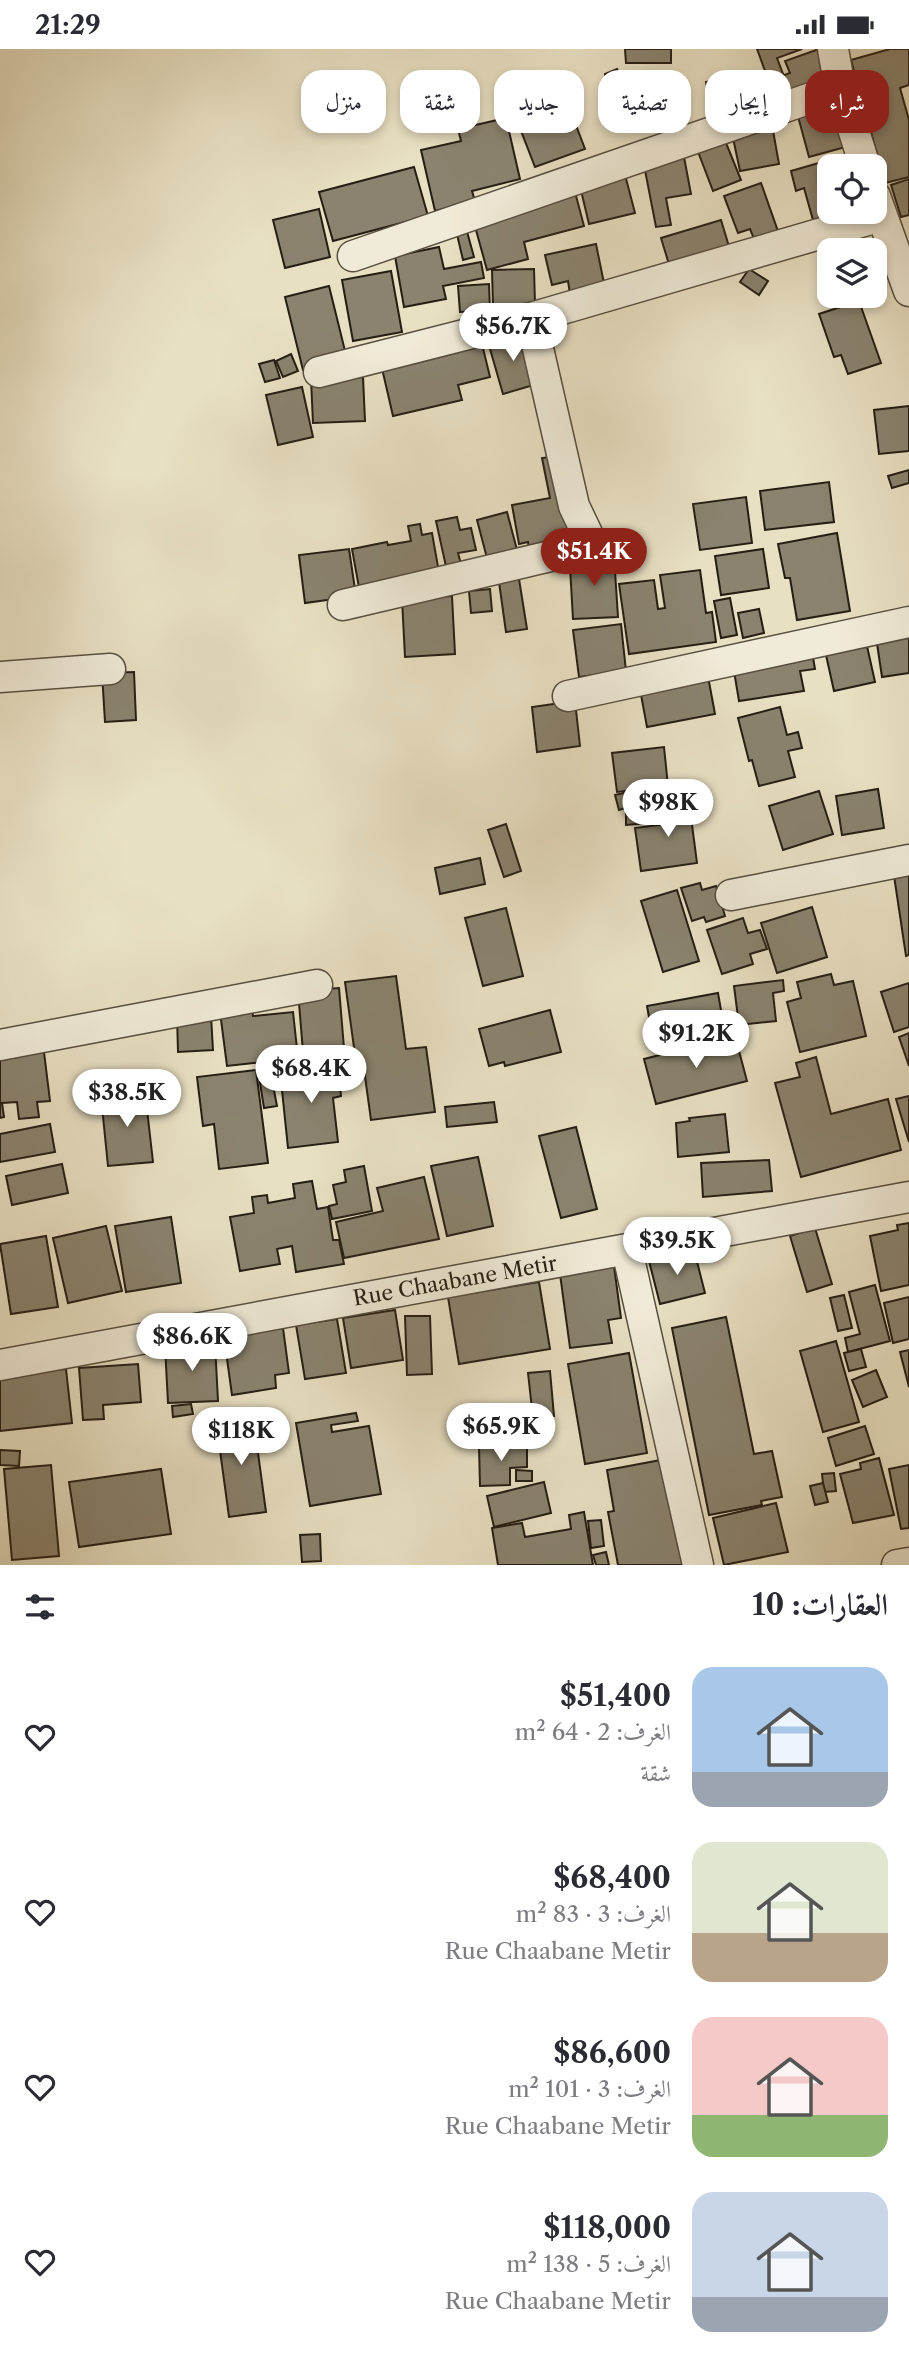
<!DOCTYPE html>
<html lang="ar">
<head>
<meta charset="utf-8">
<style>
	:root { --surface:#fff; --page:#f7f7f7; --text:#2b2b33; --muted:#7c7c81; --accent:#8f2418 }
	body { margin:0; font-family:"Libre Caslon Text",Amiri,serif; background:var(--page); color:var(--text); direction:rtl; height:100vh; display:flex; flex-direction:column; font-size:26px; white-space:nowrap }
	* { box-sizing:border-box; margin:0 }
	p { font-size:23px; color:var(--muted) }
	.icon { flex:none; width:38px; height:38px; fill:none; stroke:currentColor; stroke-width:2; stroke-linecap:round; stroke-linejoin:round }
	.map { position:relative; height:1516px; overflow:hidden; direction:ltr }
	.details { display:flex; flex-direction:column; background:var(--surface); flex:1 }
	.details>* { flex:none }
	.top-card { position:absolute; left:21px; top:21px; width:868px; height:63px; direction:rtl; display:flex; gap:14px }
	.controls { position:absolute; left:817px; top:105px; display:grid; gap:14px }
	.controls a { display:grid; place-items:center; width:70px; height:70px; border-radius:14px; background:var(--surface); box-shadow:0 4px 10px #0003; font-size:35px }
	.price { position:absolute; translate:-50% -60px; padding:0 16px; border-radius:24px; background:#fff; color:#222; font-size:23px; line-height:46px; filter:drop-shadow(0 2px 4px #0008) }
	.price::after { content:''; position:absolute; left:50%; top:42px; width:21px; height:16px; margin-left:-10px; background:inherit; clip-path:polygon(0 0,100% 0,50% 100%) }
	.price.on { background:var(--accent); color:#fff }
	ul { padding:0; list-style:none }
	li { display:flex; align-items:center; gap:21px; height:175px; padding:0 21px }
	li span { display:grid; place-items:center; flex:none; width:196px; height:140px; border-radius:21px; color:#555 }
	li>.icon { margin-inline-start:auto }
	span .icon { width:84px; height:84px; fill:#fffc; stroke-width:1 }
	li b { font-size:30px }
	h2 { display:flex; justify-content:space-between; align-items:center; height:84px; padding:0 21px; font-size:30px }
	.pill { padding:0 24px; border-radius:21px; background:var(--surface); box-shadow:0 4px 10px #0003; font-size:24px; line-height:63px }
	.pill.on { background:var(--accent); color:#fff }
	.status { display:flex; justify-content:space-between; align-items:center; height:49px; padding:0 35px; background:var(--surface); direction:ltr }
	.status svg { height:19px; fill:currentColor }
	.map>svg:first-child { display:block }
	.building { fill:#8a836f; stroke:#251e13; stroke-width:2 }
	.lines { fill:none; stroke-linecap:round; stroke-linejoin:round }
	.street-casing { stroke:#564e3f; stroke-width:33 }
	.street { stroke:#f0ebd8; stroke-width:30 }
	.labels { text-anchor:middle; stroke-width:6; stroke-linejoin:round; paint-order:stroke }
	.street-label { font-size:21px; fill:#251e13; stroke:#f0ebd8 }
</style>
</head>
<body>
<div class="status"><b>21:29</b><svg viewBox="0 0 49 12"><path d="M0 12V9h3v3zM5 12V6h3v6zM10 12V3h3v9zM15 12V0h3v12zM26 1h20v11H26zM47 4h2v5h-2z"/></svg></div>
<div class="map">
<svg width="909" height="1516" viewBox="0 0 909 1516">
	<rect width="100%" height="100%" fill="#e8e0c3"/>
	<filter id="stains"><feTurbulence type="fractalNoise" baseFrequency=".00286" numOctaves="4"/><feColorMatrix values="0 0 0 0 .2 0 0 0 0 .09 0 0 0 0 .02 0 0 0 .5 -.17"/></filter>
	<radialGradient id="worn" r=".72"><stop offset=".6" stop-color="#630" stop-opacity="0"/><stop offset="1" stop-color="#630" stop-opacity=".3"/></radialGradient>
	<!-- building -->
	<g class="building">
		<path d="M625,0H671V14H626Z"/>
		<path d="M757,0H802L777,9L783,25L768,30Z"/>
		<path d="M819,0L834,33L770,55L762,34L790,24L785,12Z"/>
		<path d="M890,0H909V36L900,39L909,71V128L885,134L851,11Z"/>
		<path d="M617,20L625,37L612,42L605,25Z"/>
		<path d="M745,25L753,60L713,69L706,33Z"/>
		<path d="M561,37L585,100L535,118L511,56Z"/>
		<path d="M837,50L849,97L809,108L796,60Z"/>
		<path d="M506,69L520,130L472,142L475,152L435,162L421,101L461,92L458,80Z"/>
		<path d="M772,76L779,115L740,122L732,84Z"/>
		<path d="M724,89L741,131L713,142L697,100Z"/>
		<path d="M850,105L854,117H830V163H842L813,171L804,139L796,142L791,122Z"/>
		<path d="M684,108L691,145L666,149L671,176L656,178L644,116Z"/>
		<path d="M414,118L428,167L333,192L319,143Z"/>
		<path d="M624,122L635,164L589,175L579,133Z"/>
		<path d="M909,130V166L901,168L891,136Z"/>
		<path d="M761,134L780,188L757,197L750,180L738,184L724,147Z"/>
		<path d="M575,143L584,177L524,193L528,210L487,221L473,170Z"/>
		<path d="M319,160L330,208L285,219L273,171Z"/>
		<path d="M721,171L731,204L671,222L661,189Z"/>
		<path d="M466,179L474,208L463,211L456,181Z"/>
		<path d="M857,189L861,201H830V210L826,199Z"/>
		<path d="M596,195L606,244L571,251L568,232L552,236L545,206Z"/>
		<path d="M439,198L444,220L481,213L484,229L443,237L446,250L404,258L395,207Z"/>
		<path d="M534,220L535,255L493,256L492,221Z"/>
		<path d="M749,220L768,232L759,246L740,233Z"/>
		<path d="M391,222L402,283L353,292L342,231Z"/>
		<path d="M489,235L490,262L460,263L458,237Z"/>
		<path d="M329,237L347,310L303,321L285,248Z"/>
		<path d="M842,247H873L845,256Z"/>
		<path d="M859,252L881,314L848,325L841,306L834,308L819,265Z"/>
		<path d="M523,284L537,335L503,345L488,293Z"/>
		<path d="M482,295L490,328L458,336L462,351L393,367L381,315Z"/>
		<path d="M291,305L298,322L283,328L276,312Z"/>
		<path d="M274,311L280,329L265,333L259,315Z"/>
		<path d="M363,328L365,372L313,374L311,330Z"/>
		<path d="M302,338L313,388L278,396L266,346Z"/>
		<path d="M909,357V402L879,405L874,361Z"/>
		<path d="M557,407L574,501L531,510L528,493L519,495L512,456L550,449L542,409Z"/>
		<path d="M909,421V434L892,439L888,427Z"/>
		<path d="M829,433L834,473L765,481L760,442Z"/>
		<path d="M746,448L752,494L700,501L693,455Z"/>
		<path d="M507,463L517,501L487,509L477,471Z"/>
		<path d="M457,468L460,481L471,479L476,501L458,504L462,519L447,522L436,472Z"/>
		<path d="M420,475L422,486L432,484L440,529L360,544L352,500L387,493L388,496L411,492L408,477Z"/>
		<path d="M837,484L850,562L797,571L790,529H785L778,495Z"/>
		<path d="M349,500L356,547L305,554L299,506Z"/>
		<path d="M763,500L769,539L721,546L715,507Z"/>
		<path d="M614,507L618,568L573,570L570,518L576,517V509Z"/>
		<path d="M700,521L706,564L712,563L716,593L629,605L619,535L654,531L658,560L665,559L660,526Z"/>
		<path d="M519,530L527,580L506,583L499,533Z"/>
		<path d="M490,540L492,562L471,564L469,542Z"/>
		<path d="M452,547L455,605L405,608L402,550Z"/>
		<path d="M730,549L737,586L721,589L714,552Z"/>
		<path d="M759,560L764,584L743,589L738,564Z"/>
		<path d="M621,575L626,622L579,628L573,581Z"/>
		<path d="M909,577V624L882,628L875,581Z"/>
		<path d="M865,588L875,633L834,642L824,597Z"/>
		<path d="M812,603L815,620L800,622L804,642L739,652L733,616Z"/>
		<path d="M707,622L715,665L647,678L639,635Z"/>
		<path d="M134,623L136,671L105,673L102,624Z"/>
		<path d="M575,652L580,697L537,703L532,658Z"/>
		<path d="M780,658L787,686L798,683L802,699L788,702L795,728L759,737L752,711L749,712L738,669Z"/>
		<path d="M664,698L668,737L617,743L612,704Z"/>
		<path d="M878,740L884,779L842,786L836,747Z"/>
		<path d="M819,742L833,785L783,801L769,757Z"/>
		<path d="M628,743L632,757L619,761L615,746Z"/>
		<path d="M689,753L697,814L641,822L635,779L659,776L656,757Z"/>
		<path d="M647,763L648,774L626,776V765Z"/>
		<path d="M506,775L521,822L504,828L488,781Z"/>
		<path d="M480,809L485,835L440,845L435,819Z"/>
		<path d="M909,817V906L906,907L893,820Z"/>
		<path d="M700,834L702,841L716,837L725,867L706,873L704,868L692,872L681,839Z"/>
		<path d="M677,841L699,912L663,923L641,852Z"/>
		<path d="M812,858L827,908L777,924L761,874Z"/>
		<path d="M506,859L523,927L483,937L465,869Z"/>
		<path d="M743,869L748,884L760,881L767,900L750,905L753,915L722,925L707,881Z"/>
		<path d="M831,925L834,936L853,932L866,987L800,1003L787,953L801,949L797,933Z"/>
		<path d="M396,927L406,1000L426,998L435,1063L371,1071L363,1013H356L345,933Z"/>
		<path d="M783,931L784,942L773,944L776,972L739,976L734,937Z"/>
		<path d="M909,934V978L894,983L881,943Z"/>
		<path d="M339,939L344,999L303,1003L298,942Z"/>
		<path d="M718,944L726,990L655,1002L647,957Z"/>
		<path d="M252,959L253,967L293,963L298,1009L227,1017L220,963Z"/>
		<path d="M550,961L561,1003L505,1017L504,1013L489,1017L479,980Z"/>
		<path d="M177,967H211L213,1001L178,1003Z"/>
		<path d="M909,984V1017L899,988Z"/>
		<path d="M735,987L747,1032L656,1055L644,1010Z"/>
		<path d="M44,1003L50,1052L37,1053L39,1068L19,1070L17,1053L2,1054L4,1068L0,1069V1008Z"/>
		<path d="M816,1008L831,1065L888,1050L901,1101L801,1128L775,1034L800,1028L796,1014Z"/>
		<path d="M338,1016L341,1047L333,1049L338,1093L288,1099L280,1022Z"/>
		<path d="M256,1021L268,1114L219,1120L214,1075L203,1077L197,1028Z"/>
		<path d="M271,1026L277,1057L264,1059L259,1028Z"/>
		<path d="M145,1043L153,1113L108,1117L101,1048Z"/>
		<path d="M909,1047V1093L896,1050Z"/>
		<path d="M494,1053L497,1073L447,1078L445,1058Z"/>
		<path d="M725,1065L729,1103L678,1108L676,1074L690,1072L689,1069Z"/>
		<path d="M50,1075L55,1103L0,1113V1085Z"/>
		<path d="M576,1078L597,1160L561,1169L539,1087Z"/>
		<path d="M478,1108L493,1177L447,1187L431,1117Z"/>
		<path d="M769,1111L772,1142L703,1148L701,1114Z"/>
		<path d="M62,1115L68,1144L12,1156L6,1127Z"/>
		<path d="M364,1117L372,1162L332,1170L329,1157L337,1155L333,1136L346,1133L344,1121Z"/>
		<path d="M424,1128L439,1190L344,1209L336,1173L383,1162L377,1139Z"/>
		<path d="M312,1132L317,1160L328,1158L333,1191H339L344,1215L296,1223L292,1197L277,1200L280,1215L240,1222L230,1168L254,1164L252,1148L267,1146L268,1154L295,1149L293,1135Z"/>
		<path d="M171,1168L181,1234L126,1243L115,1177Z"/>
		<path d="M909,1174V1236L881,1242L870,1187L898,1181L897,1176Z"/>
		<path d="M106,1177L122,1242L68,1254L53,1189Z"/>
		<path d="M815,1179L832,1235L807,1243L790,1187Z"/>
		<path d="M46,1187L58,1258L11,1265L0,1195Z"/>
		<path d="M694,1201L705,1244L660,1255L649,1212Z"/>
		<path d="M614,1217L621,1269L608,1271L612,1294L570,1299L560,1225Z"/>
		<path d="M539,1233L550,1300L459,1315L448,1248Z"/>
		<path d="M875,1236L890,1292L848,1303L845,1289L860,1285L849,1243Z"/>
		<path d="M844,1246L852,1279L838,1282L830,1249Z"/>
		<path d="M909,1248V1290L893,1294L884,1254Z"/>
		<path d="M395,1261L403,1311L351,1319L343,1269Z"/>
		<path d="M405,1267H430L432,1325L407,1326Z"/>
		<path d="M726,1268L754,1405L772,1402L782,1448L761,1452L762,1456L709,1466L672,1279Z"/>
		<path d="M337,1270L346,1324L305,1330L296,1276Z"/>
		<path d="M283,1279L289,1324L275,1326L276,1339L232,1346L224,1288Z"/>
		<path d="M836,1292L859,1373L823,1383L800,1302Z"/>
		<path d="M215,1295L218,1352L168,1354L165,1297Z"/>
		<path d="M861,1300L866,1318L849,1322L844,1304Z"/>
		<path d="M909,1301V1338L900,1303Z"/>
		<path d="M629,1304L647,1404L585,1415L568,1315Z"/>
		<path d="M138,1315L141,1353L103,1356L104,1370L83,1371L79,1319Z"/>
		<path d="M66,1320L72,1374L0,1382V1327Z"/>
		<path d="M876,1321L887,1348L863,1358L852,1331Z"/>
		<path d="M550,1322L554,1367L533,1369L528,1324Z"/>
		<path d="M191,1355L193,1365L173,1368L172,1357Z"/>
		<path d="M356,1364L358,1372L331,1376L332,1383L369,1377L381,1445L310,1457L296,1374Z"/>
		<path d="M253,1367L266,1463L229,1468L216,1372Z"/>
		<path d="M865,1377L874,1405L836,1417L828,1389Z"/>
		<path d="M527,1395V1418L510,1419V1436L480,1437L479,1397Z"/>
		<path d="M0,1401L20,1402L19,1417L0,1416Z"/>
		<path d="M879,1409L894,1466L853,1474L840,1425L861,1420L860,1414Z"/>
		<path d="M661,1411L693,1516H618L608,1463L614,1462L607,1421Z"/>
		<path d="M51,1416L59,1507L12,1511L4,1420Z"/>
		<path d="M909,1416V1479L901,1480L889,1420Z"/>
		<path d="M161,1420L171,1485L79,1498L69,1433Z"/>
		<path d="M516,1421L532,1422V1432H516Z"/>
		<path d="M834,1424L836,1442L824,1443L822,1425Z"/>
		<path d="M544,1433L551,1464L494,1478L487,1447Z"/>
		<path d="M823,1434L828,1453L815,1456L810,1437Z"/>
		<path d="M776,1454L788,1503L724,1516L713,1469Z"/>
		<path d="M584,1463L593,1516H498L492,1479L522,1474L525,1488L571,1480L569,1466Z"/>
		<path d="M601,1471L604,1497L591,1499L588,1472Z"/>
		<path d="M320,1485L321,1512L302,1513L300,1486Z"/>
		<path d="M606,1503L609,1516H596L593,1506Z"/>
	</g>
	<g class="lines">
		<defs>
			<g id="street">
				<path d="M833,0L840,39L865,117"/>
				<path d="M875,147L909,242"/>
				<path d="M353,207L840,39"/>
				<path d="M319,323L531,269L881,167"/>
				<path d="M343,556L593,497L574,457L531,269"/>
				<path d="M0,628L110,620"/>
				<path d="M568,647L909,573"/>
				<path d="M731,846L909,811"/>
				<path d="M0,996L317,936"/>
				<path d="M627,1201L698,1516"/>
				<path d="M0,1316L909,1148"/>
				<path d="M897,1516L909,1514"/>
			</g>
		</defs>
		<!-- street casing -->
		<use href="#street" class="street-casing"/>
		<!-- street -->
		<use href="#street" class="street"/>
	</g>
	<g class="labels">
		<!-- street labels -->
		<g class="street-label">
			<text transform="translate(455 1232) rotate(-10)" y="7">Rue Chaabane Metir</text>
		</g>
	</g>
	<rect width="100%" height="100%" filter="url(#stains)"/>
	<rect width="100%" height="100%" fill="url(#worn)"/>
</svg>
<div class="controls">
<a><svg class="icon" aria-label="locate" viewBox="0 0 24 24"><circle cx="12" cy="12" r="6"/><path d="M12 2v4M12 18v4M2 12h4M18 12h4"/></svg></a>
<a><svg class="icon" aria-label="layers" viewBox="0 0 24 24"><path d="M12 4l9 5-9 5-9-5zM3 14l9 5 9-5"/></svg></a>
</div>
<b class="price" style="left:513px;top:314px">$56.7K</b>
<b class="price on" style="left:594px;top:539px">$51.4K</b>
<b class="price" style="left:668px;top:790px">$98K</b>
<b class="price" style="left:696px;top:1021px">$91.2K</b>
<b class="price" style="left:311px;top:1056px">$68.4K</b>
<b class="price" style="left:127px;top:1080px">$38.5K</b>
<b class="price" style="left:677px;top:1228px">$39.5K</b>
<b class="price" style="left:192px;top:1324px">$86.6K</b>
<b class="price" style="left:501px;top:1414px">$65.9K</b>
<b class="price" style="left:241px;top:1418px">$118K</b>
<div class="top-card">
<a class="pill on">شراء</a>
<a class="pill">إيجار</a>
<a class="pill">تصفية</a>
<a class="pill">جديد</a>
<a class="pill">شقة</a>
<a class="pill">منزل</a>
</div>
</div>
<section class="details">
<h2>العقارات: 10<svg class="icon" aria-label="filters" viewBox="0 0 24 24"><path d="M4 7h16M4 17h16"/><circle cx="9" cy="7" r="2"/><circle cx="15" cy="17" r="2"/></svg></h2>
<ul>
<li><span style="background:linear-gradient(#a9c7e8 75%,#9aa5b1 0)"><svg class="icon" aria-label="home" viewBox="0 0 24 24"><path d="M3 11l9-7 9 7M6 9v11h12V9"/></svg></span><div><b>$51,400</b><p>الغرف: 2 · 64 m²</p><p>شقة</p></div><svg class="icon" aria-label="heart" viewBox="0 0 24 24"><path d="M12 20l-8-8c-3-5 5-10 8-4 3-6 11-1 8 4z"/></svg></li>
<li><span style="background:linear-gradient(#dfe7d0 65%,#b9a48a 0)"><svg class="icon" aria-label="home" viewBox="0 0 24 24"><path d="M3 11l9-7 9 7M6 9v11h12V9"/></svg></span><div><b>$68,400</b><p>الغرف: 3 · 83 m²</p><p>Rue Chaabane Metir</p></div><svg class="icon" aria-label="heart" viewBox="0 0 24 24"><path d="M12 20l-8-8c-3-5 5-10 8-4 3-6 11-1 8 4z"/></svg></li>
<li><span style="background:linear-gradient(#f6c9c9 70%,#8fb573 0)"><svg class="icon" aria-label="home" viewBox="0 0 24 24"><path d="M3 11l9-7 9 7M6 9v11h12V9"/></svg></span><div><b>$86,600</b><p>الغرف: 3 · 101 m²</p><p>Rue Chaabane Metir</p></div><svg class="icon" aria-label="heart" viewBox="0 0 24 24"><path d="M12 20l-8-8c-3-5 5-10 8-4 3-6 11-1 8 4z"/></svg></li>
<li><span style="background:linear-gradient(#c9d6e8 75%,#9aa5b1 0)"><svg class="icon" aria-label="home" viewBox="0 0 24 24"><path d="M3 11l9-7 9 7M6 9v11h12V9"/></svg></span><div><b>$118,000</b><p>الغرف: 5 · 138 m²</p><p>Rue Chaabane Metir</p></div><svg class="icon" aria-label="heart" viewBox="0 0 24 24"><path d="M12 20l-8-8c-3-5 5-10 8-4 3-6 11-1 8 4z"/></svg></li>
</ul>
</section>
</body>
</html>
